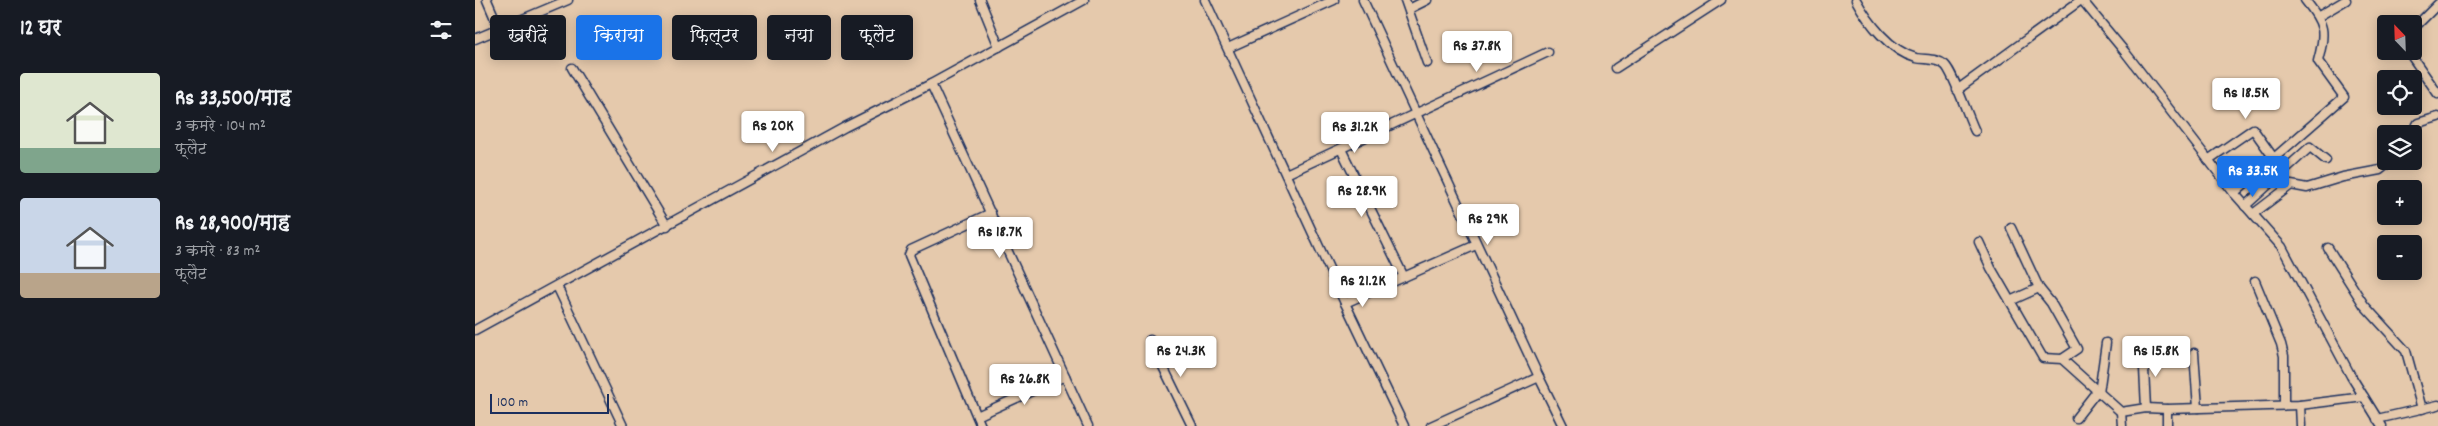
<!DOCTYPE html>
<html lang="hi">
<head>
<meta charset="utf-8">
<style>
	:root { --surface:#171b24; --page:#242831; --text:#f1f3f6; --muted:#9ea1a6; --accent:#1a73e8 }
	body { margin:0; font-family:Dekko,"Playpen Sans Deva",sans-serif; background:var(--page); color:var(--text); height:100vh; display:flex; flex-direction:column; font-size:19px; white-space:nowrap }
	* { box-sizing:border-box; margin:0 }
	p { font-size:16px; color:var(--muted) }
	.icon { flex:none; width:28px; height:28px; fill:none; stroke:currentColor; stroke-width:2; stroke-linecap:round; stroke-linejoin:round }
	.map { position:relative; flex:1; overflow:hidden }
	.side { display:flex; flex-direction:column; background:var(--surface); width:475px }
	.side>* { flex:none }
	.guide { position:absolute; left:15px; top:15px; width:475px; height:45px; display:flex; gap:10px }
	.needle { width:32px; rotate:337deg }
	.fabs { position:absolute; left:1902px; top:15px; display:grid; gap:10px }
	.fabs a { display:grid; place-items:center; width:45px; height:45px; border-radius:5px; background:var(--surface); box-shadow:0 2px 12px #0003; font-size:25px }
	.scale { position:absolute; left:15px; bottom:12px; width:119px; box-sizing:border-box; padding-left:5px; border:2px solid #1b2f5e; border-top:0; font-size:14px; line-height:18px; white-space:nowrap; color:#1b2f5e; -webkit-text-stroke:4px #e5c9ac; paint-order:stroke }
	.price { position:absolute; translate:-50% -42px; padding:0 11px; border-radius:5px; background:#fff; color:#222; font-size:16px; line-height:32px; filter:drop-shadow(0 1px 2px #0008) }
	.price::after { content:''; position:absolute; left:50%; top:30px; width:15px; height:11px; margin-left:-8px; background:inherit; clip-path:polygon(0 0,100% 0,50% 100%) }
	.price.on { background:var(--accent); color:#fff }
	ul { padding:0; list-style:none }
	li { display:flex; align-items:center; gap:15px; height:125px; padding:0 20px }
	li span { display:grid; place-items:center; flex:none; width:140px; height:100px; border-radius:5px; color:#555 }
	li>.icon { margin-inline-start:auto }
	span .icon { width:60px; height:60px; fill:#fffc; stroke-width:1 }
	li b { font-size:21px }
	h2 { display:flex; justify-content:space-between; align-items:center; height:60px; padding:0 20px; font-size:21px }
	.pill { padding:0 18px; border-radius:5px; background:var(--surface); box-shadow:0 2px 12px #0003; font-size:18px; line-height:45px }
	.pill.on { background:var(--accent); color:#fff }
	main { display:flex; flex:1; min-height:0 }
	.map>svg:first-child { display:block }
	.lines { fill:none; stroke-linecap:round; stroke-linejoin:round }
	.minor-casing { stroke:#1b2f5e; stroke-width:11 }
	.minor { stroke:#e5c9ac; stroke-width:8 }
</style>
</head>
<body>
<main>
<section class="side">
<h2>12 घर<svg class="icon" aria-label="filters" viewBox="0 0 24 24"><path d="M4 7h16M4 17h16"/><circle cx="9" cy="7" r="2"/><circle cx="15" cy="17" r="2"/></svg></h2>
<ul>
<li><span style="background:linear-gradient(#dfe7d0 75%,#7fa58c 0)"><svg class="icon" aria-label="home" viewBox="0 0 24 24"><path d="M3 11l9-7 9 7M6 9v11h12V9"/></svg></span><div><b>Rs 33,500/माह</b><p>3 कमरे · 104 m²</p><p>फ़्लैट</p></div></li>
<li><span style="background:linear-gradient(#c9d6e8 75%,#b9a48a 0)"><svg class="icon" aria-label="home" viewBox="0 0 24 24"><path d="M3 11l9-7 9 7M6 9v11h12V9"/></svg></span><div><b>Rs 28,900/माह</b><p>3 कमरे · 83 m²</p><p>फ़्लैट</p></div></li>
</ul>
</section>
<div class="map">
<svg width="1963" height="426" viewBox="0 0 1963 426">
	<rect width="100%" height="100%" fill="#e5c9ac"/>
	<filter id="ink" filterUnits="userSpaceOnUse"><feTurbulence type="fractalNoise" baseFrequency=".02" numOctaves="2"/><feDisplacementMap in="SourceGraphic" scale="10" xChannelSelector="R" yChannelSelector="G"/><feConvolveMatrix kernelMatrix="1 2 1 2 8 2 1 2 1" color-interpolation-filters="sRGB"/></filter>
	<g filter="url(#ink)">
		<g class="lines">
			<defs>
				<g id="minor">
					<path d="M12,0L24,28"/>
					<path d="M505,0L524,47"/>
					<path d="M730,0L870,303"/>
					<path d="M888,0L1064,377L956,426"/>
					<path d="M930,0L952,63"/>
					<path d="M1381,0C1393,22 1415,51 1441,58C1450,60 1462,58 1470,65C1478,72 1494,119 1500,131"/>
					<path d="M1607,0L1650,52L1759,193L1807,247L1876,376L1907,426"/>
					<path d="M934,9L952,0"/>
					<path d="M1844,16L1871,0"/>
					<path d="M1939,28L1963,4"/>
					<path d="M0,39L93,0"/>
					<path d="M753,48L859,0"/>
					<path d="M1933,51L1963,94"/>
					<path d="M97,68L192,226"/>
					<path d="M1141,68L1246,0"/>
					<path d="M456,84L613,426"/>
					<path d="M1482,90L1606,0"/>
					<path d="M1937,134L1943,123L1963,117"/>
					<path d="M866,149L929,277"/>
					<path d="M1733,160L1778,129L1798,157"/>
					<path d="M811,174L1073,52"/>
					<path d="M1759,193L1869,97L1843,61C1851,32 1850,24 1830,0"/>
					<path d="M1770,206L1835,147L1851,160"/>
					<path d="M1778,214L1816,185L1832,188L1868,177L1905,170L1916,161"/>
					<path d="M1536,228L1564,288L1576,303L1602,349L1587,359"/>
					<path d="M1504,242L1516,268L1568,358L1587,359L1646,412L1671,408L1692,409L1825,405L1889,397"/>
					<path d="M1853,248L1889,305L1931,351L1947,409"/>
					<path d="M1780,281L1806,344L1809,356V405"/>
					<path d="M82,286L148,426"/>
					<path d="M1535,301L1564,288"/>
					<path d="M0,330L370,127L456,84L609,0"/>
					<path d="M675,340L717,426"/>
					<path d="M1668,349L1671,408"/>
					<path d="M1719,353L1723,408"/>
					<path d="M1064,377L1088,426"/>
					<path d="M1624,393L1631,343"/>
					<path d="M1825,405L1826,426"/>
					<path d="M1692,409V426"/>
					<path d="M1646,412L1647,426"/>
					<path d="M502,416L590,376"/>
					<path d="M1601,418L1622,391"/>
					<path d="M1902,419L1963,405"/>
					<path d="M506,426L434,255L436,250L516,213"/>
					<path d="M929,426L870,303L1001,245"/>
				</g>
			</defs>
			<!-- minor casing -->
			<use href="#minor" class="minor-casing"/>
			<!-- minor -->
			<use href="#minor" class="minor"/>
		</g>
	</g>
</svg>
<div class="fabs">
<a><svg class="needle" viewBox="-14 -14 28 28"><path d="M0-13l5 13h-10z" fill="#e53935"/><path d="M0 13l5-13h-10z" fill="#9ea1a6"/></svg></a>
<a><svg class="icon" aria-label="locate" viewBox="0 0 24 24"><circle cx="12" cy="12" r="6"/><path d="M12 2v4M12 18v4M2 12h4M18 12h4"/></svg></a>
<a><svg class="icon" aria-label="layers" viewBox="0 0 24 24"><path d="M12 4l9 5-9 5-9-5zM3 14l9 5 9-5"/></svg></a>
<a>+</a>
<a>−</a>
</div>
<div class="scale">100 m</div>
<b class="price" style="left:1002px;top:73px">Rs 37.8K</b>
<b class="price" style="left:1771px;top:120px">Rs 18.5K</b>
<b class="price" style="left:298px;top:153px">Rs 20K</b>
<b class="price" style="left:880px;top:154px">Rs 31.2K</b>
<b class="price on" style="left:1778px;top:198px">Rs 33.5K</b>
<b class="price" style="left:887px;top:218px">Rs 28.9K</b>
<b class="price" style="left:1013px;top:246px">Rs 29K</b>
<b class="price" style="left:525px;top:259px">Rs 18.7K</b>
<b class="price" style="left:888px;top:308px">Rs 21.2K</b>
<b class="price" style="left:706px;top:378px">Rs 24.3K</b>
<b class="price" style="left:1681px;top:378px">Rs 15.8K</b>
<b class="price" style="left:550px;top:406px">Rs 26.8K</b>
<div class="guide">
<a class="pill">खरीदें</a>
<a class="pill on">किराया</a>
<a class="pill">फ़िल्टर</a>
<a class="pill">नया</a>
<a class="pill">फ़्लैट</a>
</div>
</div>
</main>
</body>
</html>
